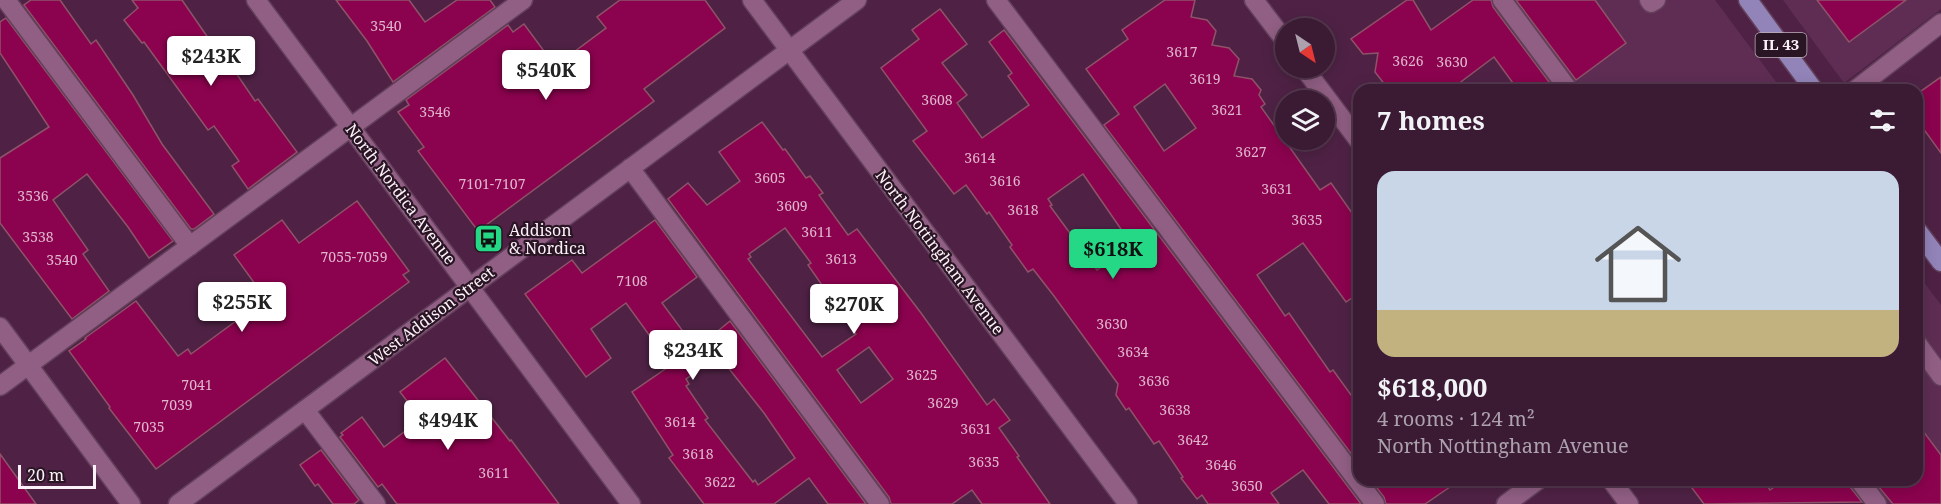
<!DOCTYPE html>
<html lang="en">
<head>
<meta charset="utf-8">
<style>
	:root { --surface:#3b1a34; --page:#42233c; --text:#f1f3f6; --muted:#aca1ac; --line:#54384f; --accent:#24d886 }
	body { margin:0; font-family:"Noto Serif",serif; background:var(--page); color:var(--text); height:100vh; display:flex; flex-direction:column; font-size:22px; white-space:nowrap }
	* { box-sizing:border-box; margin:0 }
	p { font-size:20px; color:var(--muted) }
	.icon { flex:none; width:33px; height:33px; fill:none; stroke:currentColor; stroke-width:2; stroke-linecap:round; stroke-linejoin:round }
	.map { position:relative; flex:1; overflow:hidden }
	.panel { position:absolute; left:1353px; top:84px; width:570px; height:402px; display:flex; flex-direction:column; background:var(--surface); border-radius:18px; box-shadow:0 3px 15px #0003,0 0 0 2px var(--line) }
	.panel>* { flex:none }
	.needle { width:39px; rotate:145deg }
	.buttons { position:absolute; left:1275px; top:18px; display:grid; gap:12px }
	.buttons a { display:grid; place-items:center; width:60px; height:60px; border-radius:50%; background:var(--surface); box-shadow:0 3px 15px #0003,0 0 0 2px var(--line); font-size:30px }
	.scale { position:absolute; left:18px; bottom:15px; width:78px; box-sizing:border-box; padding-left:6px; border:3px solid #fdf1f9; border-top:0; font-size:16px; line-height:21px; white-space:nowrap; color:#fdf1f9; -webkit-text-stroke:4px #291524; paint-order:stroke }
	.price { position:absolute; translate:-50% -51px; padding:0 14px; border-radius:6px; background:#fff; color:#222; font-size:20px; line-height:39px; filter:drop-shadow(0 2px 3px #0008) }
	.price::after { content:''; position:absolute; left:50%; top:36px; width:18px; height:14px; margin-left:-9px; background:inherit; clip-path:polygon(0 0,100% 0,50% 100%) }
	.price.current { background:var(--accent); color:#111 }
	ul { padding:0; list-style:none }
	li { display:grid; align-content:center; gap:12px; height:318px; padding:0 24px }
	li span { display:grid; place-items:center; height:186px; border-radius:18px; color:#555 }
	li>.icon { margin-inline-start:auto }
	span .icon { width:108px; height:108px; fill:#fffc; stroke-width:1 }
	li b { font-size:26px }
	h2 { display:flex; justify-content:space-between; align-items:center; height:72px; padding:0 24px; font-size:26px }
	.map>svg:first-child { display:block }
	.built { fill:#5f2d54 }
	.building { fill:#8b034e; stroke:#8e5369; stroke-width:1.5; fill-rule:evenodd }
	.lines { fill:none; stroke-linecap:round; stroke-linejoin:round }
	.minor-casing { stroke:#63405c; stroke-width:21 }
	.major-casing { stroke:#63405c; stroke-width:21 }
	.minor { stroke:#915f84; stroke-width:18 }
	.major { stroke:#9284b9; stroke-width:18 }
	.labels { text-anchor:middle; stroke-width:4.5; stroke-linejoin:round; paint-order:stroke }
	.number-label { font-size:14px; fill:#e0b6ce }
	.shield { fill:#291524; stroke:#bdafb9; stroke-width:1.5 }
	.shield-label { font-size:15px; font-weight:bold; fill:#fdf1f9 }
	.street-label { font-size:16px; fill:#fdf1f9; stroke:#291524 }
	.poi-label { font-size:16px; fill:#fdf1f9; stroke:#291524; text-anchor:start }
</style>
</head>
<body>
<div class="map">
<svg width="1941" height="504" viewBox="0 0 1941 504">
	<rect width="100%" height="100%" fill="#4f2245"/>
	<!-- built -->
	<g class="built">
		<path d="M1509,0H1715L1782,90H1576Z"/>
		<path d="M1783,0H1941V9L1844,83Z"/>
		<path d="M1917,273L1941,305V504H1883L1865,480H1917Z"/>
	</g>
	<!-- building -->
	<g class="building">
		<path d="M31,0H60L91,44L96,40L133,95L162,144L214,214L194,229H191L24,5Z"/>
		<path d="M132,0H182L233,74L236,73L255,101L258,99L297,152L248,189L232,166L239,161L214,126L208,130L144,42L142,43L124,20L138,8Z"/>
		<path d="M336,0H409L425,22L457,0H490L495,7L393,82L367,41Z"/>
		<path d="M620,0H705L725,28L644,89L654,101L478,231L418,151L424,147L398,112L409,105L406,100L508,25L513,32L524,24L555,66L606,28L597,17Z"/>
		<path d="M1165,0H1195L1191,17L1207,20L1216,31L1212,45L1229,48L1239,59L1234,76L1252,79L1261,90L1259,95L1265,104L1261,107L1320,190L1331,183L1359,223V293L1346,302L1303,243L1257,275L1285,316L1289,313L1330,372L1333,370L1359,406V464L1104,125L1119,114L1086,69L1128,39L1122,30ZM1165,84L1196,128L1164,151L1134,107Z"/>
		<path d="M1407,0H1413L1431,30L1473,0H1491L1493,7L1555,90H1518L1494,57L1450,90H1389L1375,72L1378,53L1363,54L1351,39Z"/>
		<path d="M1516,0H1595L1626,43L1576,80Z"/>
		<path d="M1817,0H1906L1849,42Z"/>
		<path d="M940,9L967,44L942,63L967,95L957,103L982,138L1029,105L1008,76L1012,73L989,42L1004,30L1361,504H1329L1303,470L1271,493L1279,504H1208L1202,495L1197,499L1181,478L1183,477L1159,441L1154,444L1129,408L1126,410L1116,395L1118,384L1054,296L1033,269L1028,272L1010,247L1012,245L989,212L987,214L966,185L954,194L913,141L927,131L881,68L919,39L912,30ZM1083,174L1132,245L1097,270L1050,206L1052,205L1048,199Z"/>
		<path d="M6,18L173,241L149,258L128,227L87,174L53,200L88,250L83,254L109,291L72,319L0,223V158L49,127L0,53V22Z"/>
		<path d="M1941,77V153L1917,120V94Z"/>
		<path d="M762,122L783,150L785,149L806,178L810,176L823,193L819,195L848,235L857,229L921,313L987,405L994,399L1010,420L999,428L1019,456L1017,457L1050,504H982L972,490L952,504H891L889,497L668,199L688,183L707,205L740,181L719,152ZM785,228L811,263L808,265L856,334L822,357L748,259L751,257L749,254ZM869,347L893,379L861,403L837,370Z"/>
		<path d="M357,201L409,271L403,275L409,282L156,469L109,408L110,407L69,351L86,339L85,338L136,301L178,356L188,349L191,354L266,299L234,255L282,220L299,243Z"/>
		<path d="M655,220L697,277L662,303L696,349L730,321L866,504H828L809,478L774,504H704L669,458L673,455L632,392L671,365L626,303L591,329L611,358L586,377L525,294L572,260L582,273ZM719,356L764,413L795,458L758,485L755,480L753,482L705,420L708,418L686,386L689,384L686,379Z"/>
		<path d="M445,358L510,441L511,440L559,504H397L382,484L378,487L340,437L343,435L341,433L362,417L384,447L421,419L400,392Z"/>
		<path d="M1917,423L1941,455V504H1893L1873,480H1917Z"/>
		<path d="M321,450L359,500L354,504H333L318,484L315,486L300,465Z"/>
		<path d="M0,454L36,504H0Z"/>
		<path d="M1371,480H1460L1425,504H1386L1384,497Z"/>
		<path d="M1686,480H1763L1770,490L1784,480H1848L1850,487L1862,502L1704,504Z"/>
	</g>
	<g class="lines">
		<defs>
			<g id="minor">
				<path d="M6,0L190,246"/>
				<path d="M256,0L631,504"/>
				<path d="M752,0L1128,504"/>
				<path d="M996,0L1375,504"/>
				<path d="M1254,0L1286,42"/>
				<path d="M1502,0L1569,90"/>
				<path d="M1649,0L1651,3L1656,0"/>
				<path d="M1304,68L1359,141"/>
				<path d="M1855,90L1941,23"/>
				<path d="M630,168L880,504"/>
				<path d="M0,327L131,504"/>
				<path d="M1917,343L1941,376"/>
				<path d="M0,386L523,0"/>
				<path d="M305,410L376,504"/>
				<path d="M1611,480L1629,504"/>
				<path d="M1859,480L1877,504"/>
				<path d="M178,504L857,0"/>
				<path d="M1506,504L1538,480"/>
			</g>
			<g id="major">
				<path d="M1748,0L1814,90"/>
				<path d="M1917,230L1941,262"/>
			</g>
		</defs>
		<!-- minor casing -->
		<use href="#minor" class="minor-casing"/>
		<!-- major casing -->
		<use href="#major" class="major-casing"/>
		<!-- minor -->
		<use href="#minor" class="minor"/>
		<!-- major -->
		<use href="#major" class="major"/>
	</g>
	<!-- icons -->
	<defs>
		<symbol id="bus-square" viewBox="-11 -11 22 22"><rect x="-9" y="-9" width="18" height="18" rx="4" fill="#24d886" stroke="#291524"/><path d="M-5-6H5V4H4V6H2V4H-2V6H-4V4H-5ZM-3.5-4V0h7V-4ZM-3.5 1.2v1.5H-2V1.2ZM2 1.2v1.5H3.5V1.2Z" fill="#111"/></symbol>
	</defs>
	<g fill-rule="evenodd">
		<use href="#bus-square" x="472" y="222" width="33" height="33"/>
	</g>
	<g class="labels">
		<!-- number labels -->
		<g class="number-label">
			<text x="386" y="31">3540</text>
			<text x="1182" y="57">3617</text>
			<text x="1408" y="66">3626</text>
			<text x="1452" y="67">3630</text>
			<text x="1205" y="84">3619</text>
			<text x="937" y="105">3608</text>
			<text x="1227" y="115">3621</text>
			<text x="435" y="117">3546</text>
			<text x="1251" y="157">3627</text>
			<text x="980" y="163">3614</text>
			<text x="770" y="183">3605</text>
			<text x="1005" y="186">3616</text>
			<text x="492" y="189">7101-7107</text>
			<text x="1277" y="194">3631</text>
			<text x="33" y="201">3536</text>
			<text x="792" y="211">3609</text>
			<text x="1023" y="215">3618</text>
			<text x="1307" y="225">3635</text>
			<text x="817" y="237">3611</text>
			<text x="38" y="242">3538</text>
			<text x="354" y="262">7055-7059</text>
			<text x="841" y="264">3613</text>
			<text x="62" y="265">3540</text>
			<text x="632" y="286">7108</text>
			<text x="1112" y="329">3630</text>
			<text x="1133" y="357">3634</text>
			<text x="922" y="380">3625</text>
			<text x="1154" y="386">3636</text>
			<text x="197" y="390">7041</text>
			<text x="943" y="408">3629</text>
			<text x="177" y="410">7039</text>
			<text x="1175" y="415">3638</text>
			<text x="680" y="427">3614</text>
			<text x="149" y="432">7035</text>
			<text x="976" y="434">3631</text>
			<text x="1193" y="445">3642</text>
			<text x="698" y="459">3618</text>
			<text x="984" y="467">3635</text>
			<text x="1221" y="470">3646</text>
			<text x="494" y="478">3611</text>
			<text x="720" y="487">3622</text>
			<text x="1247" y="491">3650</text>
		</g>
		<!-- shield labels -->
		<rect class="shield" x="1755.5" y="33" width="51" height="24" rx="4.5"/>
		<g class="shield-label">
			<text x="1781" y="50">IL 43</text>
		</g>
		<!-- street labels -->
		<g class="street-label">
			<text transform="translate(401 194) rotate(53)" y="6">North Nordica Avenue</text>
			<text transform="translate(940 252) rotate(53)" y="6">North Nottingham Avenue</text>
			<text transform="translate(431 316) rotate(-37)" y="6">West Addison Street</text>
		</g>
		<!-- poi labels -->
		<g class="poi-label">
			<text x="509" y="236">Addison<tspan x="509" dy="18">&amp; Nordica</tspan></text>
		</g>
	</g>
</svg>
<div class="buttons">
<a><svg class="needle" viewBox="-14 -14 28 28"><path d="M0-13l5 13h-10z" fill="#e53935"/><path d="M0 13l5-13h-10z" fill="#aca1ac"/></svg></a>
<a><svg class="icon" aria-label="layers" viewBox="0 0 24 24"><path d="M12 4l9 5-9 5-9-5zM3 14l9 5 9-5"/></svg></a>
</div>
<div class="scale">20 m</div>
<b class="price" style="left:211px;top:87px">$243K</b>
<b class="price" style="left:546px;top:101px">$540K</b>
<b class="price current" style="left:1113px;top:280px">$618K</b>
<b class="price" style="left:242px;top:333px">$255K</b>
<b class="price" style="left:854px;top:335px">$270K</b>
<b class="price" style="left:693px;top:381px">$234K</b>
<b class="price" style="left:448px;top:451px">$494K</b>
<section class="panel">
<h2>7 homes<svg class="icon" aria-label="filters" viewBox="0 0 24 24"><path d="M4 7h16M4 17h16"/><circle cx="9" cy="7" r="2"/><circle cx="15" cy="17" r="2"/></svg></h2>
<ul>
<li><span style="background:linear-gradient(#c9d6e8 75%,#c2b280 0)"><svg class="icon" aria-label="home" viewBox="0 0 24 24"><path d="M3 11l9-7 9 7M6 9v11h12V9"/></svg></span><div><b>$618,000</b><p>4 rooms · 124 m²</p><p>North Nottingham Avenue</p></div></li>
</ul>
</section>
</div>
</body>
</html>
